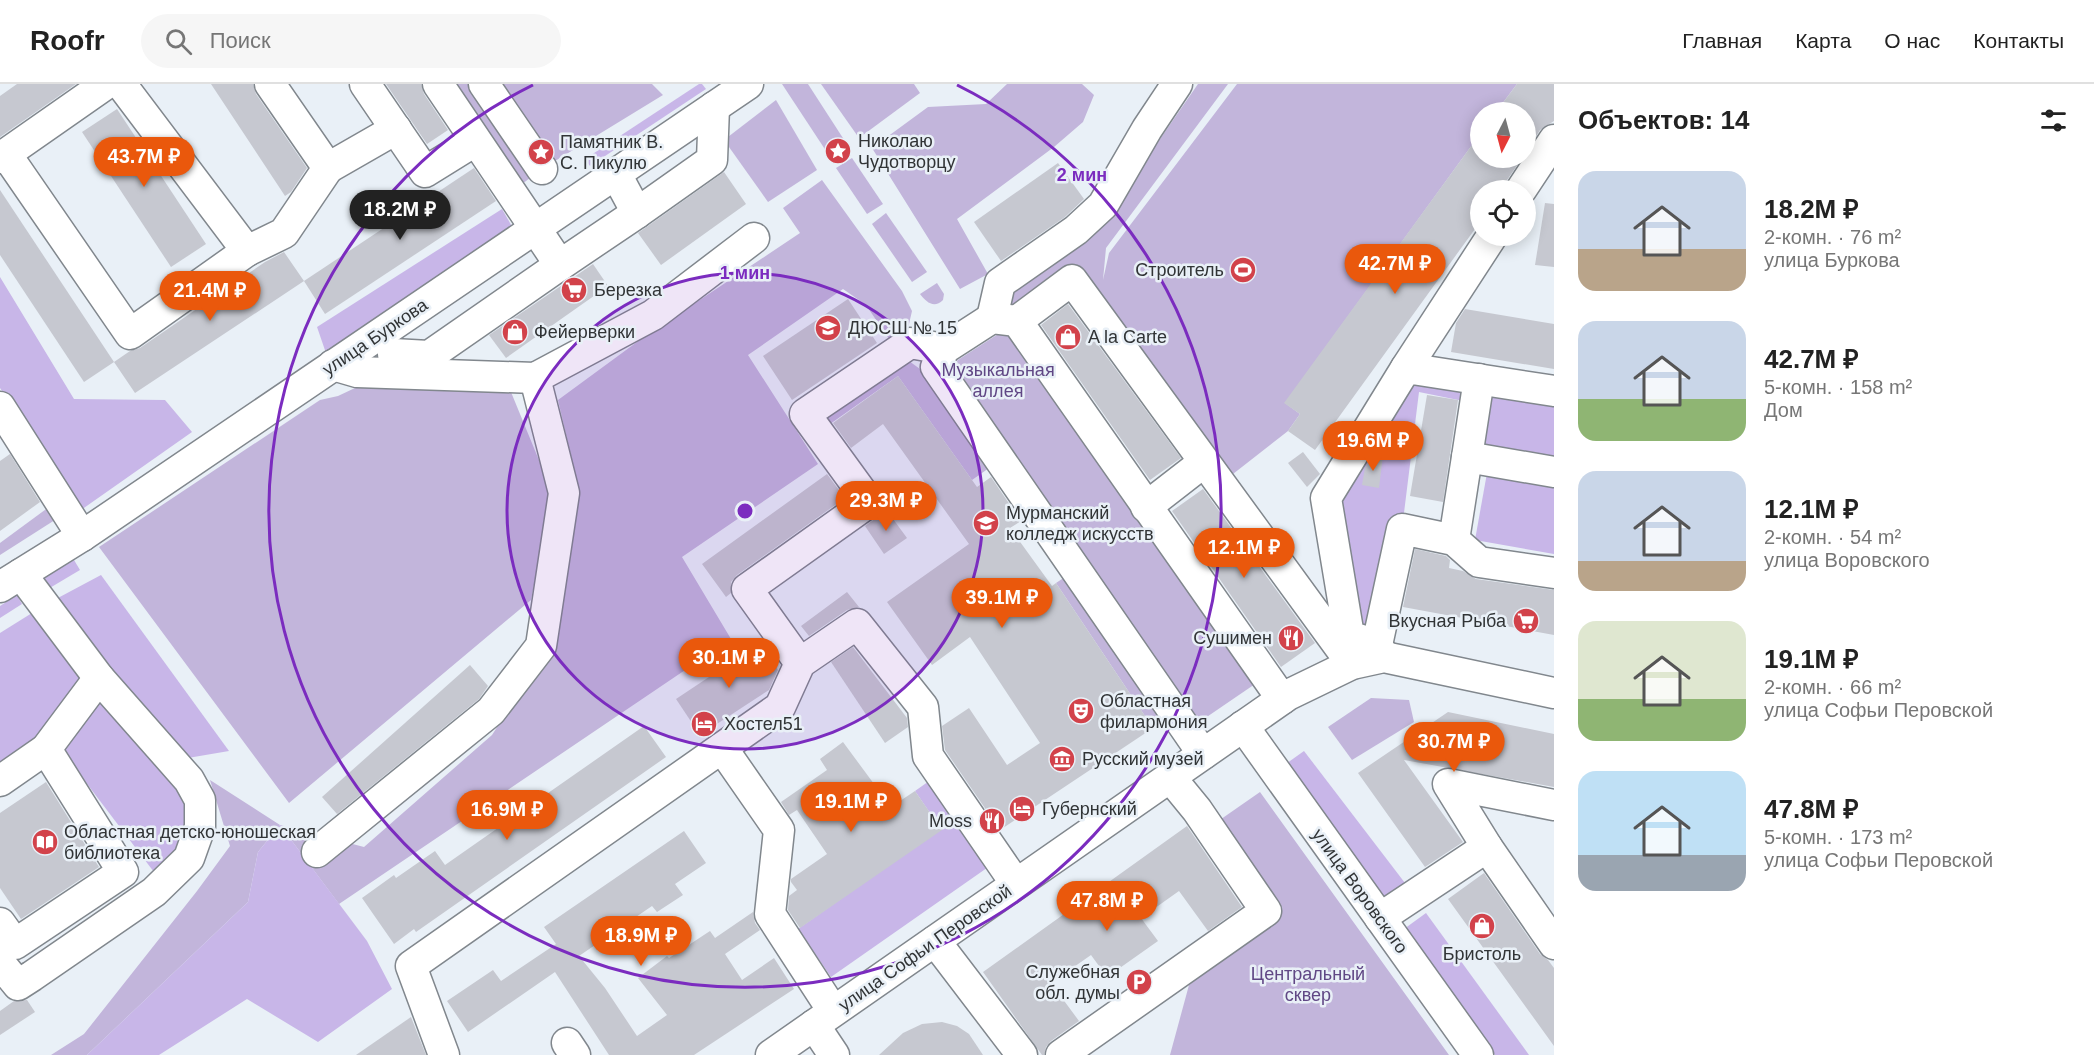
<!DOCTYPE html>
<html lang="ru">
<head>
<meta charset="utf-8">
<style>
	:root { --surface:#fff; --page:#f6f6f6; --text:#222; --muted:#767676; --line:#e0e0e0; --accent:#ea580c }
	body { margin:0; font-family:Helvetica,sans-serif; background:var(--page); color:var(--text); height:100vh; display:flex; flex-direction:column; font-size:22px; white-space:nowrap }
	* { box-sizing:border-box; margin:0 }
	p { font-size:20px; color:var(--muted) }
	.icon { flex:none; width:33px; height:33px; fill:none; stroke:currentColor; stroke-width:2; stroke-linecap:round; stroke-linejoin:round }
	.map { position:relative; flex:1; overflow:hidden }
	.drawer { display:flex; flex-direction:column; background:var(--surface); width:540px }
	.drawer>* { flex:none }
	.needle { width:39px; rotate:186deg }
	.fabs { position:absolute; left:1470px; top:18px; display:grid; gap:12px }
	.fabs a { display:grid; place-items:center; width:66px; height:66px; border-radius:50%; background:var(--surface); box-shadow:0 3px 15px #0003; font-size:30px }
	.price { position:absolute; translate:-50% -51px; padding:0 14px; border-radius:21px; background:var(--accent); color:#fff; font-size:20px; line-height:39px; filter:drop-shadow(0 2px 3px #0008) }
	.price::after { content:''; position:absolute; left:50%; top:36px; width:18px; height:14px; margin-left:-9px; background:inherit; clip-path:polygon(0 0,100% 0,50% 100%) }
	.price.active { background:#222; color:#fff }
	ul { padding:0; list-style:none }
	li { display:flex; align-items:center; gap:18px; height:150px; padding:0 24px }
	li span { display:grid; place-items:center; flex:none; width:168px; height:120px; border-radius:18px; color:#555 }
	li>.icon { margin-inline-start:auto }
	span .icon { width:72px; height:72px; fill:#fffc; stroke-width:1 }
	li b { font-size:26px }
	h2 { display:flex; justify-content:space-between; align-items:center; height:72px; padding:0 24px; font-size:26px }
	header { display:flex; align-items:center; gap:36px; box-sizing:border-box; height:84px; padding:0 30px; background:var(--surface); border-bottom:2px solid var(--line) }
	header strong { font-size:28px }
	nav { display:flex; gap:33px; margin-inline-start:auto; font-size:21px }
	.search { width:420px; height:54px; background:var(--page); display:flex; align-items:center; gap:15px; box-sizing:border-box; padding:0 21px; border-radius:33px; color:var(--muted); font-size:22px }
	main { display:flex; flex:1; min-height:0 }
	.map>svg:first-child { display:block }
	.green { fill:#c2b5db }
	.forest { fill:#c8b6e8 }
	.building { fill:#c6c8d0 }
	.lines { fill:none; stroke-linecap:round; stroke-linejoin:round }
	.minor-casing { stroke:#81878d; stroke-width:33 }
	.minor { stroke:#fff; stroke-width:30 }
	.ring { fill:none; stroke:#7b2cbf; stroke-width:3 }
	.labels { text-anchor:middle; stroke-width:5; stroke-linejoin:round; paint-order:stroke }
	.poi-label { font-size:18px; fill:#313436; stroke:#e9f0f7; text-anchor:start }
	.street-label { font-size:18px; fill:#313436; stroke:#e9f0f7 }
	.park-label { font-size:18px; fill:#604785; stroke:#e9f0f7 }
	.centre { fill:#7b2cbf; stroke:#e9f0f7; stroke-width:3 }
	.ring-label { font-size:18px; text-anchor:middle; font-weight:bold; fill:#7b2cbf; stroke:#e9f0f7; stroke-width:5; stroke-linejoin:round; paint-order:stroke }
</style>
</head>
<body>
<header>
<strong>Roofr</strong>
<div class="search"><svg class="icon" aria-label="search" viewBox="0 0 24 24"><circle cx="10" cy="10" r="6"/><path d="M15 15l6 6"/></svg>Поиск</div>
<nav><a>Главная</a><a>Карта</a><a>О нас</a><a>Контакты</a></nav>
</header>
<main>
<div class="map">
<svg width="1554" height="971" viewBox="0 0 1554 971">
	<rect width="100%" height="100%" fill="#e9f0f7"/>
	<!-- green -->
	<g class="green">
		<path d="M450,0H652L663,11L542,85L518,103Z"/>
		<path d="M782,0H808L850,65L832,76Z"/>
		<path d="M821,0H914L920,9L859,54Z"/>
		<path d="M1007,0H1082L1094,11L1083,38L1054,63L957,135L988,190L960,205L872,64L928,23L986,20Z"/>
		<path d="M1198,0H1228L1106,164L1103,196L1109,169L1237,0H1517L1496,28H1480V50L1285,319L1300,330L1288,347L1224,397L1067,186L1012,221L1002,220L1005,206L1102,139Z"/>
		<path d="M776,16L817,86L768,118L724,56Z"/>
		<path d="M852,74L883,120L867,130L836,84Z"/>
		<path d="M822,96L902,207L912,227L906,253L893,261L866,221L843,205L748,271L818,380L682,473L731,555L339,820L280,741L258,768L248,818L87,971H51L84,950L197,807L230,762L210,696L280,741L364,763L492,651L551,560L577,398L558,316L637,258L800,149L783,124Z"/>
		<path d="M886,129L927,188L912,198L872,140Z"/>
		<path d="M937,199L944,210L943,216C934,225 926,218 920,210Z"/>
		<path d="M1009,243L1258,598L1195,641L944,285Z"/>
		<path d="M909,277L920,285L989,384L972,396L898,292L823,345L818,333Z"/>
		<path d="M506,296L552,408L531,516L289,719L99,463L320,316L338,312L355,304Z"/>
		<path d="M53,420L58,434L0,471V459Z"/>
		<path d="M1065,493L1162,639L1153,644L1056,499Z"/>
		<path d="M1371,614L1409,616L1414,638L1352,676L1328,643Z"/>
		<path d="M1260,708L1449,971H1170L1189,901L1278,832L1214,740Z"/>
	</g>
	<!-- forest -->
	<g class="forest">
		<path d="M699,0H702L706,5L590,82L585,75Z"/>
		<path d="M502,125L514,146L327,272L317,243Z"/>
		<path d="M0,193L74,315L165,316L192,348L81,426L0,304Z"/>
		<path d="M1409,289L1471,301L1468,318L1419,308L1402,445L1383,537L1349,552L1326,414Z"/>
		<path d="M1483,302L1554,315V372L1473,358Z"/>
		<path d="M1487,389L1554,401V470L1475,456Z"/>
		<path d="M74,476L80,486L48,505L42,495Z"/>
		<path d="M101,491L229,667L182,675L56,515Z"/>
		<path d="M17,511L22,520L0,534V522Z"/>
		<path d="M32,529L83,595L56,643L0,685V549Z"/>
		<path d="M99,610L191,716L187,758L157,792L56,659Z"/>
		<path d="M1304,667L1405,799L1384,815L1283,682Z"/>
		<path d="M932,695L994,779L831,893L798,845L941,745L915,707Z"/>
		<path d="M280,741L367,857L392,905L318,958L247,915L159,971H87L248,818L258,768Z"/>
		<path d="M1426,829L1529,971H1495L1404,845Z"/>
	</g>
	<!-- building -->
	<g class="building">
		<path d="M17,0H76L0,53V12Z"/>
		<path d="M211,0H253L256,10L307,84L291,108L285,112Z"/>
		<path d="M386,0H421L424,10L448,46L427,60Z"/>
		<path d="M1517,0H1554V37L1540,46L1526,68V28H1496Z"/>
		<path d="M117,25L206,160L171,183L82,48Z"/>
		<path d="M1480,50V74H1522L1507,96L1504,106H1480V138L1315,366L1288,347L1300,330L1284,319Z"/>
		<path d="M1058,79L1084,115L1065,133L1001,177L974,138Z"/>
		<path d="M474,84L496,117L325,230L304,197Z"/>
		<path d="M724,88L746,120L661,181L638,149Z"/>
		<path d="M0,106L114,278L84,298L0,171Z"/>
		<path d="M1545,119L1554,120V183L1535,181Z"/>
		<path d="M284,168L304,197L135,309L114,278L130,267L140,264L265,178Z"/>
		<path d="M593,180L608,202L506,274L489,251Z"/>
		<path d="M848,215L877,259L792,316L763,272Z"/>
		<path d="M1068,220L1181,374L1150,396L1041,241Z"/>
		<path d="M1465,225L1554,240V285L1451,268L1456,239Z"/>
		<path d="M898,292L977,403L991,393L1021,437L1010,444L1052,502L1056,499L1153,644L1000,746L945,666L942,642L969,624L1007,681L1040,659L970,553L932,581L887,518L969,460L883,340L851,364L833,339Z"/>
		<path d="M1427,311L1458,316L1443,418L1410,412Z"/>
		<path d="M1303,368L1320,390L1307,403L1288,379Z"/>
		<path d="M10,370L40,418L0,447V377Z"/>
		<path d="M1374,370L1383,371L1379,404L1362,401L1365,384Z"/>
		<path d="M827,390L845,414L737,491L731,498V509L726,513L702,480Z"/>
		<path d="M1203,405L1315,559L1281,583L1172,427Z"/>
		<path d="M885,424L907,454L884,470L865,442L879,432Z"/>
		<path d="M1415,465L1446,472L1450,476L1449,484L1463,487L1476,495L1554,506V551L1403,523Z"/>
		<path d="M847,508L859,523L847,526L809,552L801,542Z"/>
		<path d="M760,559L778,586L769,606L700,651L676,615Z"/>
		<path d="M853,563L907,634L908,643L885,659L831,578Z"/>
		<path d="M470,581L488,602L479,615L337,730L322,713Z"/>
		<path d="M1448,628L1554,650V703L1404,676L1463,758L1425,783L1358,689Z"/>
		<path d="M644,642L666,673L416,848L414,845L394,860L362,814L394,791L396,794L435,767L445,781Z"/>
		<path d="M843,658L891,723L915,707L942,746L800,844L788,826L789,812L797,806L791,798V795L827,770L797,726L789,731L781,718L827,686L820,675Z"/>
		<path d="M46,698L99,783L21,835L0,804V729Z"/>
		<path d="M1187,742L1242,823L1208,847L1179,807L1141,834L1158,857L1107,893L1091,871L1051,899L1079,937L1051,957L1046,963L1044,971H1042L983,888Z"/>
		<path d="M684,747L706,779L675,800L683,811L657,828L652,822L579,872L605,904L637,952L667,931L638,894L667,872L669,874L710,847L715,854L753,828L755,839L760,846L725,870L742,896L774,874L794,905L694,971H609L555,888L468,948L447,917L493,886L501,897L556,860L544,843Z"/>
		<path d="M1484,789L1540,870L1548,876L1554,884V962L1448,815Z"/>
		<path d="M27,916L35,928L0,951V927L14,917Z"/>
		<path d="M411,933L426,971H356Z"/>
		<path d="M942,938L957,942L969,950L983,971H879L903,949L922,940Z"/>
	</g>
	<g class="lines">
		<defs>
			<g id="minor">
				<path d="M121,0L247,167L284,149L328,84L270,0"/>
				<path d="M365,0L425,88L475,57"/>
				<path d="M438,0L560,181L637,129"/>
				<path d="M484,0L542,85"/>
				<path d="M6,70L130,250L247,167"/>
				<path d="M0,74L106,0"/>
				<path d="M328,84L396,45"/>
				<path d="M616,90L637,129L712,76L714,23"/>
				<path d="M1521,106L1554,56"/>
				<path d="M992,234L1000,199L1076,146L1103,121L1147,45L1177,0"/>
				<path d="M1017,237L1072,196L1352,580"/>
				<path d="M393,270L429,272L560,181"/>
				<path d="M333,281L357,288L535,294L653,231L754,154"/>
				<path d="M1406,284L1492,152"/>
				<path d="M0,323L82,452"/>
				<path d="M1467,373L1479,295"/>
				<path d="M1146,423L1204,378"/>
				<path d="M1454,456L1467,373L1554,388"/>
				<path d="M0,503L82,452L748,0"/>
				<path d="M1377,561L1402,445L1454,456L1479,478L1554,489"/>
				<path d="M1384,573L1377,561L1349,552L1326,414L1406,284L1554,307"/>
				<path d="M800,579L747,505L869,418L805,330L910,259L944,265"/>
				<path d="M1243,642L1478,971"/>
				<path d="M722,664L779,746L770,830L833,927"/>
				<path d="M1203,670L936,283L944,265L992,234L1017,237L1282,615"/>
				<path d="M0,697L46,665L99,594"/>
				<path d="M1554,721L1448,700L1487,763L1554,860"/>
				<path d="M317,768L491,627L541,562L564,409L535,294"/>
				<path d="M1380,834L1487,763"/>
				<path d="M0,839L15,860L123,788L46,665"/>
				<path d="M935,857L1022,971"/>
				<path d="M0,879L18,901L32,892L154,808L189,774L200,743V716L189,696L99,594L21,490"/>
				<path d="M814,941L834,971"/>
				<path d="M567,959L575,971"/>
				<path d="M444,971L411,882L780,623L800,579L857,540L923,623L928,672L1016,800"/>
				<path d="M771,971L1288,611L1352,580L1384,573L1554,609"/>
				<path d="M1061,971L1266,827L1197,726L1170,693"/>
			</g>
		</defs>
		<!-- minor casing -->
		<use href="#minor" class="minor-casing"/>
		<!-- minor -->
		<use href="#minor" class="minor"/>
	</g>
	<!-- distance rings -->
	<circle cx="745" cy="427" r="238" fill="#7b2cbf" fill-opacity=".12"/>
	<g class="ring">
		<circle cx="745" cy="427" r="238"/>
		<path d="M957 1A476 476 0 1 1 533 1"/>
	</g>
	<!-- icons -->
	<defs>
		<symbol id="sight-disc" viewBox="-11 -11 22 22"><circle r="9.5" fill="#d2424a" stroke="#e9f0f7"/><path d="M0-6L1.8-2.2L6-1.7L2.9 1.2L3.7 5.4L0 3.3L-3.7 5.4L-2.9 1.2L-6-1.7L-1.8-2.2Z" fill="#fff"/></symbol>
		<symbol id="stadium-disc" viewBox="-11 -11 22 22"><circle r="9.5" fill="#d2424a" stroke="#e9f0f7"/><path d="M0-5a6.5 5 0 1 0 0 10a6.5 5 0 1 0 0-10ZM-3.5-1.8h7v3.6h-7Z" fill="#fff"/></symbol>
		<symbol id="supermarket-disc" viewBox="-11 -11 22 22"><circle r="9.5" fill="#d2424a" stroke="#e9f0f7"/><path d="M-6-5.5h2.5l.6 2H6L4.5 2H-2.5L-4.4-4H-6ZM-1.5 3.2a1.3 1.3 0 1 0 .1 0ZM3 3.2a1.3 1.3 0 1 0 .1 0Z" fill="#fff"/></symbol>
		<symbol id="school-disc" viewBox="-11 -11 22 22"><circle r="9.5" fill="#d2424a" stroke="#e9f0f7"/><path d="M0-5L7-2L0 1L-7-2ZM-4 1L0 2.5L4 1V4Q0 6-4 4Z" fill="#fff"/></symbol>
		<symbol id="shop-disc" viewBox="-11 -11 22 22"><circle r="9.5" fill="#d2424a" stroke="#e9f0f7"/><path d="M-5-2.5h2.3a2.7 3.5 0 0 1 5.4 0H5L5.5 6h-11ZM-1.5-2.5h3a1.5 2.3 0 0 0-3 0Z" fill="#fff"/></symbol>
		<symbol id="university-disc" viewBox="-11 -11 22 22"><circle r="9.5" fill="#d2424a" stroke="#e9f0f7"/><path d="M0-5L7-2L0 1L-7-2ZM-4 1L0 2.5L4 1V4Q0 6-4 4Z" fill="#fff"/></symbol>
		<symbol id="restaurant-disc" viewBox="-11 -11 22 22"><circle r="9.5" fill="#d2424a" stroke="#e9f0f7"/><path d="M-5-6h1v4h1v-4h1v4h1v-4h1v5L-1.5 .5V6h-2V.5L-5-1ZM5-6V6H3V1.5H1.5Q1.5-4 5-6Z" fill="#fff"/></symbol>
		<symbol id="theatre-disc" viewBox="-11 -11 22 22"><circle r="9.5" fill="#d2424a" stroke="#e9f0f7"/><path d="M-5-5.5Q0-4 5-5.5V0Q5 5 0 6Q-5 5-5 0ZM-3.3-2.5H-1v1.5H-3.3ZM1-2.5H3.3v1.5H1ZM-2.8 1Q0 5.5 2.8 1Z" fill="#fff"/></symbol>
		<symbol id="hotel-disc" viewBox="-11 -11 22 22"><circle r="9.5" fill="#d2424a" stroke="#e9f0f7"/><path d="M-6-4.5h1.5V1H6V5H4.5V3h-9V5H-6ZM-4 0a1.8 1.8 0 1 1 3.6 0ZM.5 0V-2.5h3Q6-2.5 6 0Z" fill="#fff"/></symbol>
		<symbol id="museum-disc" viewBox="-11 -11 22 22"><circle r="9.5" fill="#d2424a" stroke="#e9f0f7"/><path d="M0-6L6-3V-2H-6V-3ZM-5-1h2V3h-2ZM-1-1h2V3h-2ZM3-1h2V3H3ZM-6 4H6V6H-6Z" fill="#fff"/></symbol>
		<symbol id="library-disc" viewBox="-11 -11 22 22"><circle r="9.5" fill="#d2424a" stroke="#e9f0f7"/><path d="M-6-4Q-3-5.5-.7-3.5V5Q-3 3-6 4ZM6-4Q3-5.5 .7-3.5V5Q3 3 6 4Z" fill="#fff"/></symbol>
		<symbol id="parking-disc" viewBox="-11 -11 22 22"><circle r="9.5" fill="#d2424a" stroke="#e9f0f7"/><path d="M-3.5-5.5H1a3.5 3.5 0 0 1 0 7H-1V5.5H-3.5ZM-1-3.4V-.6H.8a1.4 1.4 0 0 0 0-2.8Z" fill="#fff"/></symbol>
	</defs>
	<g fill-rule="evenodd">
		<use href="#sight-disc" x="823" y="52" width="30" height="30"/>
		<use href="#sight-disc" x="526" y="53" width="30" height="30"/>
		<use href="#stadium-disc" x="1228" y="171" width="30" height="30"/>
		<use href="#supermarket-disc" x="559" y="191" width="30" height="30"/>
		<use href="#school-disc" x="813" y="229" width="30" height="30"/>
		<use href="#shop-disc" x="500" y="233" width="30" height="30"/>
		<use href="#shop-disc" x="1053" y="238" width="30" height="30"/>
		<use href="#university-disc" x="971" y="424" width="30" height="30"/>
		<use href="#supermarket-disc" x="1511" y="522" width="30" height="30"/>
		<use href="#restaurant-disc" x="1276" y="539" width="30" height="30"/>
		<use href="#theatre-disc" x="1066" y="612" width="30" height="30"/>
		<use href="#hotel-disc" x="689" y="625" width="30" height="30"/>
		<use href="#museum-disc" x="1047" y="660" width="30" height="30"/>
		<use href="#hotel-disc" x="1007" y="710" width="30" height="30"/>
		<use href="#restaurant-disc" x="977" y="722" width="30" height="30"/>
		<use href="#library-disc" x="30" y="743" width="30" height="30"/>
		<use href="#shop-disc" x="1467" y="827" width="30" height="30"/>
		<use href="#parking-disc" x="1124" y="883" width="30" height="30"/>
	</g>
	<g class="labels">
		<!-- poi labels -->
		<g class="poi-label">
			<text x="858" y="63">Николаю<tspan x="858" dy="21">Чудотворцу</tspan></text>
			<text x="560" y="64">Памятник В.<tspan x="560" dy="21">С. Пикулю</tspan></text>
			<text x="1224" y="192" text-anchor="end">Строитель</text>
			<text x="594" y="212">Березка</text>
			<text x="848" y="250">ДЮСШ № 15</text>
			<text x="534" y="254">Фейерверки</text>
			<text x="1088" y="259">A la Carte</text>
			<text x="1006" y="435">Мурманский<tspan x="1006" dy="21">колледж искусств</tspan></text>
			<text x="1506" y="543" text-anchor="end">Вкусная Рыба</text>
			<text x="1272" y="560" text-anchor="end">Сушимен</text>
			<text x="1100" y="623">Областная<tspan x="1100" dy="21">филармония</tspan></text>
			<text x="724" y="646">Хостел51</text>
			<text x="1082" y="681">Русский музей</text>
			<text x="1042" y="731">Губернский</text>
			<text x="972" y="743" text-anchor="end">Moss</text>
			<text x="64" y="754">Областная детско-юношеская<tspan x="64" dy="21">библиотека</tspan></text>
			<text x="1482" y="876" text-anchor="middle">Бристоль</text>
			<text x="1120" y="894" text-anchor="end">Служебная<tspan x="1120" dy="21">обл. думы</tspan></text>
		</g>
		<!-- street labels -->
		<g class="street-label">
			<text transform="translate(375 253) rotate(-34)" y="6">улица Буркова</text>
			<text transform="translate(1360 807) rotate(54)" y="6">улица Воровского</text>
			<text transform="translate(925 864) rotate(-35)" y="6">улица Софьи Перовской</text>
		</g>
		<!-- park labels -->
		<g class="park-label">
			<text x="998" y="292">Музыкальная<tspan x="998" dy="21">аллея</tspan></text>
			<text x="1308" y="896">Центральный<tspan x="1308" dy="21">сквер</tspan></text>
		</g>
	</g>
	<circle cx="745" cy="427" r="9" class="centre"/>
	<g class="ring-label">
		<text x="1082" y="97">2 мин</text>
		<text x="745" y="195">1 мин</text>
	</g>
</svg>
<div class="fabs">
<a><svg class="needle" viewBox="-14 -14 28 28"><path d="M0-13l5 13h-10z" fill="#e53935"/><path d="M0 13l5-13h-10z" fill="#767676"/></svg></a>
<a><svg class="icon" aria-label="locate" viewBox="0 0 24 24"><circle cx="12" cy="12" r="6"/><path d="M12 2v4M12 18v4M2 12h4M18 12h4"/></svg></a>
</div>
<b class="price" style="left:144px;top:104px">43.7M ₽</b>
<b class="price active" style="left:400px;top:157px">18.2M ₽</b>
<b class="price" style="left:1395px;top:211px">42.7M ₽</b>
<b class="price" style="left:210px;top:238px">21.4M ₽</b>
<b class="price" style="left:1373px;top:388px">19.6M ₽</b>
<b class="price" style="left:886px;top:448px">29.3M ₽</b>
<b class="price" style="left:1244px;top:495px">12.1M ₽</b>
<b class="price" style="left:1002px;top:545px">39.1M ₽</b>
<b class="price" style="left:729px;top:605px">30.1M ₽</b>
<b class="price" style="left:1454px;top:689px">30.7M ₽</b>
<b class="price" style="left:851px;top:749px">19.1M ₽</b>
<b class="price" style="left:507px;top:757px">16.9M ₽</b>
<b class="price" style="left:1107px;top:848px">47.8M ₽</b>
<b class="price" style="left:641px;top:883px">18.9M ₽</b>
</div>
<section class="drawer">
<h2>Объектов: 14<svg class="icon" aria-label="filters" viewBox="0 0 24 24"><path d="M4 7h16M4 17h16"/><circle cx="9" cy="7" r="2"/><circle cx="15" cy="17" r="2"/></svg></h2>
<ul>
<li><span style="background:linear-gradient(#c9d6e8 65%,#b9a48a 0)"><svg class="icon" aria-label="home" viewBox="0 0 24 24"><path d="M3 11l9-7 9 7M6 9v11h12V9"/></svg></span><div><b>18.2M ₽</b><p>2-комн. · 76 m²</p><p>улица Буркова</p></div></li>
<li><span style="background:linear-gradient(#c9d6e8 65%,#8fb573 0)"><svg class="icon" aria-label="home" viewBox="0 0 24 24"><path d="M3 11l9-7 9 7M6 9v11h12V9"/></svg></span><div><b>42.7M ₽</b><p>5-комн. · 158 m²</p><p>Дом</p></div></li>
<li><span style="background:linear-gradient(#c9d6e8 75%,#b9a48a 0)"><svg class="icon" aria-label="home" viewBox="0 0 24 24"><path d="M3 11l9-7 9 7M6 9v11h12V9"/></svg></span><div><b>12.1M ₽</b><p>2-комн. · 54 m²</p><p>улица Воровского</p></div></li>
<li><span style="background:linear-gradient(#dfe7d0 65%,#8fb573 0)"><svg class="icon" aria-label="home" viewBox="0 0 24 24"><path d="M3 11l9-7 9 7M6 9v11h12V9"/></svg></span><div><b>19.1M ₽</b><p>2-комн. · 66 m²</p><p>улица Софьи Перовской</p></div></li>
<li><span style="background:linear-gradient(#bfe0f5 70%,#9aa5b1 0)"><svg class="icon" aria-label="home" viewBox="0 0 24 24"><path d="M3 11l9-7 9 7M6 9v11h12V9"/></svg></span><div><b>47.8M ₽</b><p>5-комн. · 173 m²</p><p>улица Софьи Перовской</p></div></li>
</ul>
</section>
</main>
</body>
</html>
